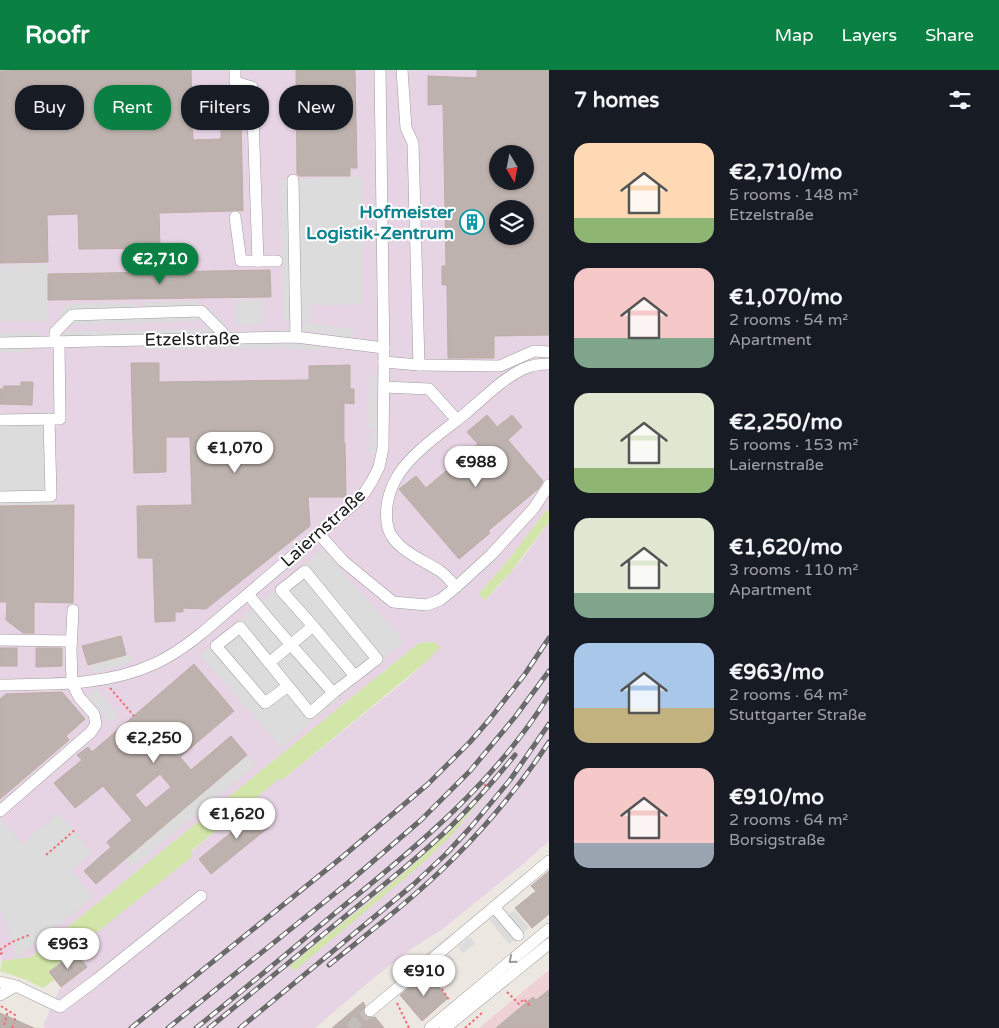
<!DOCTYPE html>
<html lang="en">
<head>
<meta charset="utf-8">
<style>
	:root { --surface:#171b24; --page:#20242c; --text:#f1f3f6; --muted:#9ea1a6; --accent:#0b8043 }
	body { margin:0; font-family:"Varela Round",sans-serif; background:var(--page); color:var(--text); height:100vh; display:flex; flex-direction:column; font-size:19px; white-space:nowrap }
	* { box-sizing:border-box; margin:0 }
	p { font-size:16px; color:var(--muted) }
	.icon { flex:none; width:28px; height:28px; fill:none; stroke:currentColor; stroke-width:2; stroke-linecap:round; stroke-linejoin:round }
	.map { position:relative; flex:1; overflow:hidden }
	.drawer { display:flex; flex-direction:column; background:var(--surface); width:450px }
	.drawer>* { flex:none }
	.hud { position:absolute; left:15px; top:15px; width:459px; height:45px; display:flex; gap:10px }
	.needle { width:32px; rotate:170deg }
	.tools { position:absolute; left:489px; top:75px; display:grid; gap:10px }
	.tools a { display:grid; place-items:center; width:45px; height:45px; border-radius:50%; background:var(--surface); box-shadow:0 1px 4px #0004; font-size:25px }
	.price { position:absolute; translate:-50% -42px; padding:0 11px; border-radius:18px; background:#fff; color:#222; font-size:16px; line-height:32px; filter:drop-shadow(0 1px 2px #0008) }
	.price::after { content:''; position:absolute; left:50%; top:30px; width:15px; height:11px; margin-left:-8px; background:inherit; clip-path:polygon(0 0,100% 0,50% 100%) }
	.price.active { background:var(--accent); color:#fff }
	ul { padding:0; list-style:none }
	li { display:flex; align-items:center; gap:15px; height:125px; padding:0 25px }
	li span { display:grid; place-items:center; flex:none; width:140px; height:100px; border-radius:15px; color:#555 }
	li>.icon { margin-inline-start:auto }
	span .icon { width:60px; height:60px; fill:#fffc; stroke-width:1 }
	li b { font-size:21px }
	h2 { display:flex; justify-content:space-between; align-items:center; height:60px; padding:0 25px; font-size:21px }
	.pill { padding:0 18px; border-radius:20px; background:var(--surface); box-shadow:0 1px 4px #0004; font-size:18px; line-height:45px }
	.pill.active { background:var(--accent); color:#fff }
	header { display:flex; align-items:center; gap:30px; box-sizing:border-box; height:70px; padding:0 25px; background:var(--accent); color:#fff }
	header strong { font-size:24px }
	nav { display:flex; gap:28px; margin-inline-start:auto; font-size:18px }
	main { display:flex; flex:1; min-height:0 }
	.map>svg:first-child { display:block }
	.commercial { fill:#edd1d5 }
	.industrial { fill:#e6d4e5; fill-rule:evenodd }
	.grass { fill:#d2e6a9 }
	.parking { fill:#dcdcdc }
	.building { fill:#bdb2ae; stroke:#beaba5; fill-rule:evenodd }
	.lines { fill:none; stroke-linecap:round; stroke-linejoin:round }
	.minor-tunnel { stroke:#c3beba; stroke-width:11; stroke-dasharray:11 5.5; stroke-linecap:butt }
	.minor-casing { stroke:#9d9d9d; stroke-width:12 }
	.path { stroke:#f36c76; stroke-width:2; stroke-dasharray:2.5 2.5; stroke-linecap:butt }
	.minor { stroke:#fff; stroke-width:11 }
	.rail-casing { stroke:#6a6a6a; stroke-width:5 }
	.rail { stroke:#fff; stroke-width:3; stroke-dasharray:9; stroke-linecap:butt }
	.oneway { stroke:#999 }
	.labels { text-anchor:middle; stroke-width:4; stroke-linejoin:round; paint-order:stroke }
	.culture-label { font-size:18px; font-weight:bold; fill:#0d838f; stroke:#fff; text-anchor:end }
	.street-label { font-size:18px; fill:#1c1c1c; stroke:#fff }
</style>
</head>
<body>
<header>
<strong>Roofr</strong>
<nav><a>Map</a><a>Layers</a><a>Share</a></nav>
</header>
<main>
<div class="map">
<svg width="549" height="958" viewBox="0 0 549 958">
	<rect width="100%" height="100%" fill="#ede7e1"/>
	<!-- commercial -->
	<path class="commercial" d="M549,900V958H479Z"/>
	<!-- industrial -->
	<path class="industrial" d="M0,0H549V439L543,444L511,487L479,524L485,530L499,516L523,488L549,452V771L523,794L444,858L410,880L376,906L315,958H46L43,956L60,918L87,897L80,888L96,874L90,867L280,707L282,710L405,611L426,592L439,577L434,572L419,573L31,887L2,891L0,888ZM498,84H525V111H498ZM498,139H525V166H498Z"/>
	<!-- grass -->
	<g class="grass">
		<path d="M549,439V452L548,453L510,503L485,530L479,524L511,487L543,444Z"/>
		<path d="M434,572L440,577L426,592L282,710L280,708L190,782L193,786L91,867L96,874L80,888L75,881L48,902L54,910L43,918L27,910L0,901L2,891L31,887L419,573Z"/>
		<path d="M488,721L451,766L418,797L294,901L290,896C339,855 391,817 437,773C455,757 472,739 488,721Z"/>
	</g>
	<!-- parking -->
	<g class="parking">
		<path d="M362,107L363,234L310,235V251H283L281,109Z"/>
		<path d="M47,194L48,251H0V195Z"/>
		<rect x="236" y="230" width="26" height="25"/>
		<path d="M194,231L204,241L208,238L223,252L220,255L200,244L194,251L71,255L59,243L68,234L133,233L136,236H146L149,232Z"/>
		<path d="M304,252L354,260L353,268L302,260Z"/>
		<path d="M211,259L215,263L64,266V262Z"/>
		<path d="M38,262L39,266L0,267V263Z"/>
		<path d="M272,274H294L322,277L313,280L283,278L141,280V276Z"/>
		<rect x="0" y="278" width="27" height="4"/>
		<rect x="369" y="305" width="8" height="55"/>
		<path d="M52,343L55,435L0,436V344Z"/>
		<path d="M377,361L376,384H369V365Z"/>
		<path d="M322,479L404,571L282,678L200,585Z"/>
		<path d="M130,584L133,591L120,596L93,603L91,595Z"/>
		<path d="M97,619L119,646L110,653L88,626Z"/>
		<path d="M247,685L256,695L133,797L126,788Z"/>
		<path d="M59,743L91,781L90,784L71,801L93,827L17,888L8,857L0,838V751L1,749L22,774Z"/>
		<path d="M502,839L508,845L514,840L529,858L509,874L489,850Z"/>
		<path d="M452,863L454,865L417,897L414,894Z"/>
		<path d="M470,867L475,873L463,883L458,877Z"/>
		<path d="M449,884L454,890L439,903L434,897Z"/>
	</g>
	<!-- building -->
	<g class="building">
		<path d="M36,0H191L193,70L221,69V46H241L243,141L234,140L230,141L159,143L160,178L79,179L78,144L47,145L48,192L0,193V1Z"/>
		<path d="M296,0H355L357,98H350V106H299L297,104Z"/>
		<path d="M477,0H549V265L494,266V288H448L447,215H442V196H446L443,34L428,35V6L477,8ZM498,84H525V111H498ZM498,139H525V166H498Z"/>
		<path d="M270,200L271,227L48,230V204Z"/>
		<path d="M131,293H159V312L309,310V296L350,295V319H354V334L344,333V373H345L346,427H308L310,456L206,539L183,538V542H175V551L155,552L153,488H138L137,436L192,435L190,367H166V402L134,403Z"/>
		<path d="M21,312H33L32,335L0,334V319H3L4,316H21Z"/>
		<path d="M487,345L497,357L512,345L522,357L508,370L543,411L538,419L488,461L490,463L459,489L399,419L416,406L426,418L478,374L467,362Z"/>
		<path d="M74,435L73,533L34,532V563H23L6,550L7,532H0V436Z"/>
		<path d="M121,566L126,585L88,595L82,576Z"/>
		<rect x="0" y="578" width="17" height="18"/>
		<path d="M36,578H62V596L36,597Z"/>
		<path d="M194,594L234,641L180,687L191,700L231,666L247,685L96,814L84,801L111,777L107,772L132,750L103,716L75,738L54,713L82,690L77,685L88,677L92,682ZM160,704L171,717L146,738L135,725Z"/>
		<path d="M62,622L85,649L66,666L69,670L0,729V629L6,624Z"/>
		<path d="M268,732L274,739L262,748L269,757L211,804L199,789Z"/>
		<path d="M549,801V844L532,858L515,838L536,821L531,816Z"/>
		<path d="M75,882L87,897L61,917L49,902Z"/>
		<path d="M427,903L448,928L422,951L400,925Z"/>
		<path d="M549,920V958H496L533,927L536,930Z"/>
		<path d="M363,932L365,935L363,942L365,946L371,948L375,947L384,958H332Z"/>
		<path d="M0,943L34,958H0Z"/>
	</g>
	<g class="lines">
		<!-- minor-tunnel -->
		<path class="minor-tunnel" d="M350,958L370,941"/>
		<defs>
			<g id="minor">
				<path d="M235,0V12L252,17L258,191H241L235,147"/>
				<path d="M293,110L296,267"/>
				<path d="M258,191H277"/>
				<path d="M55,272V262L72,245L201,241L222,262V269"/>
				<path d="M0,273L296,267L384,278"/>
				<path d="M384,292L419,295L413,73L406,58L402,0"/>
				<path d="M549,294C540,294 532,295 523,299C502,309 484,328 466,343C444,361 411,383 397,407C388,422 384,441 388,458C394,479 423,490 440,501C446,505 451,512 456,517L491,485L534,438L549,415"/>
				<path d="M419,295L500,296L534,281L549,282"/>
				<path d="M384,317L429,319L457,350"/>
				<path d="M0,350L60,349L59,272"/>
				<path d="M0,427L51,426L49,349"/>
				<path d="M319,464L343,491L393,532L427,535L440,530L456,517"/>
				<path d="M248,524C275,558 305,590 333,623L377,589L305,501L281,520L313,556L269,593"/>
				<path d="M313,556L355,606"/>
				<path d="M0,570L72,571"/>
				<path d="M0,615C52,614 106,616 154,594C172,586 187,575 202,563L355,433L365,422L372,411L379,397L383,378L384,292L380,0"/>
				<path d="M288,616L265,633L216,576L240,557L310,643L333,623"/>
				<path d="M0,741L91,662L96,654L94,644L79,627L72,613L71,579L73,540"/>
				<path d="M494,837L518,865"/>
				<path d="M0,912L16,916L60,937L96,910L201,826"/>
				<path d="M0,925L16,916"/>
				<path d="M370,941L549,791"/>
				<path d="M430,958L549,859"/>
				<path d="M445,958L549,874"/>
			</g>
		</defs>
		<!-- minor casing -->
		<use href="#minor" class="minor-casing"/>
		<!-- path -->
		<g class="path">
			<path d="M110,618L134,646"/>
			<path d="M480,711L490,719"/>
			<path d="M46,785L76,759"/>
			<path d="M0,884L2,883L1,879L12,872L29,865"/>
			<path d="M429,904L435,908L449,930"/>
			<path d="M507,922L519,934L524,929L531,937"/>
			<path d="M397,933L409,958"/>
			<path d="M1,936L15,945V951"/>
			<path d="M4,955L8,941"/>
			<path d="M12,958L14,953"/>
			<path d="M465,958L482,943"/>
		</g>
		<!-- minor -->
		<use href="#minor" class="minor"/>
		<defs>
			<g id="rail">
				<path d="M329,895C372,860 416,826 454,788C490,752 521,714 549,672"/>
				<path d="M131,958L341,788L428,714L470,672L489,650L525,604L549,568"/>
				<path d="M168,958L349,812L421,750L470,701L515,647L549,601"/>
				<path d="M196,958C245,919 292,879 340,839C418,776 496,711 549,625"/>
				<path d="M209,958L403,799C422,783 441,767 458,749C478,729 497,707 515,685"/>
				<path d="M240,958L414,814L446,784L470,758L510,710L549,654"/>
			</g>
		</defs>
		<!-- rail casing -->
		<use href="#rail" class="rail-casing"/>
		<!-- rail -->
		<use href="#rail" class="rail"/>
	</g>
	<!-- one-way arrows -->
	<defs><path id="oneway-chevron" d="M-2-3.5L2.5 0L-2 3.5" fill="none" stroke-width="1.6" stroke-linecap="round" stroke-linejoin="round" transform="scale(1.25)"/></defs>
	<use class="oneway" href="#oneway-chevron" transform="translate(512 890) rotate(140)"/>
	<!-- icons -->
	<defs>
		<symbol id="building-ring" viewBox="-11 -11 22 22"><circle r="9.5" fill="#fff" stroke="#0f9aa8" stroke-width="1.5"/><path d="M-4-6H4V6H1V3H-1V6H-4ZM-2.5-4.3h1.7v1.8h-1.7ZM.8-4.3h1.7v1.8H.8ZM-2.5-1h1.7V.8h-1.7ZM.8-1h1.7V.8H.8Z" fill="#0f9aa8"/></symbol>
	</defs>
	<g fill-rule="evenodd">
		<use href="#building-ring" x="458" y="138" width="28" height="28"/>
	</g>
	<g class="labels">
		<!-- culture labels -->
		<g class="culture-label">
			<text x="454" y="148">Hofmeister<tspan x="454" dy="21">Logistik-Zentrum</tspan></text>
		</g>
		<!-- street labels -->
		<g class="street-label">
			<text transform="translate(192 269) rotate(-1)" y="6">Etzelstraße</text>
			<text transform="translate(323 458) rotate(-42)" y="6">Laiernstraße</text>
		</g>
	</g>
</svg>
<div class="tools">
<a><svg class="needle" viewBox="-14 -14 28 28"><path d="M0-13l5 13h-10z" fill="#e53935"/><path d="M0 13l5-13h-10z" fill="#9ea1a6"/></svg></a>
<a><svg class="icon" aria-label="layers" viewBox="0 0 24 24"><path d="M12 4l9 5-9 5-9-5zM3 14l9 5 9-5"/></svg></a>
</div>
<b class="price active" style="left:160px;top:215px">€2,710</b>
<b class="price" style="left:235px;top:404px">€1,070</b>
<b class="price" style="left:476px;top:418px">€988</b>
<b class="price" style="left:154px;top:694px">€2,250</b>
<b class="price" style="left:237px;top:770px">€1,620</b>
<b class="price" style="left:68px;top:900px">€963</b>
<b class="price" style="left:424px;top:927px">€910</b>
<div class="hud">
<a class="pill">Buy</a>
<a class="pill active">Rent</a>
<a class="pill">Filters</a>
<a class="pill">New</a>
</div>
</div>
<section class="drawer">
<h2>7 homes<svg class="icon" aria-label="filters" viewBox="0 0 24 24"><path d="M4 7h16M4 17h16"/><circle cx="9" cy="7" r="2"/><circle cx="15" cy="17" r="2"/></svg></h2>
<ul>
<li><span style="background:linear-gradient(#ffd9b3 75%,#8fb573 0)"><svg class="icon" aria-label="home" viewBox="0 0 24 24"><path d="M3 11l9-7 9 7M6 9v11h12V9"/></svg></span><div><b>€2,710/mo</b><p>5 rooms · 148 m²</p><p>Etzelstraße</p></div></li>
<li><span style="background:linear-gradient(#f6c9c9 70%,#7fa58c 0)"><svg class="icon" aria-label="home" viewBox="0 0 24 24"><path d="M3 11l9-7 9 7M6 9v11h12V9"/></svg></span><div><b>€1,070/mo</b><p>2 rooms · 54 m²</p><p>Apartment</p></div></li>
<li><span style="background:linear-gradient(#dfe7d0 75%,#8fb573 0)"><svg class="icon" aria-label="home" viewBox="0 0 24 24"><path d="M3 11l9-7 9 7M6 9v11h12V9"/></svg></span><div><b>€2,250/mo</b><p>5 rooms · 153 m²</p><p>Laiernstraße</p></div></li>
<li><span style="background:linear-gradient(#dfe7d0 75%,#7fa58c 0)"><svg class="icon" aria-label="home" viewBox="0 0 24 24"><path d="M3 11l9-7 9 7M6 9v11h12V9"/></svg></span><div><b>€1,620/mo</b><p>3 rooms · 110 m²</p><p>Apartment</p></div></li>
<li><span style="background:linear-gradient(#a9c7e8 65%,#c2b280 0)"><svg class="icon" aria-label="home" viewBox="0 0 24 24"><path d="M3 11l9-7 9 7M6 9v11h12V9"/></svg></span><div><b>€963/mo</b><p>2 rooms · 64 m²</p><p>Stuttgarter Straße</p></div></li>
<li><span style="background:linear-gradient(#f6c9c9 75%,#9aa5b1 0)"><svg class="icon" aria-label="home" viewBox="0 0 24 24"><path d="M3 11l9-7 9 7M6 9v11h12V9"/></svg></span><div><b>€910/mo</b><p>2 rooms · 64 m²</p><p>Borsigstraße</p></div></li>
</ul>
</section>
</main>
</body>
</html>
